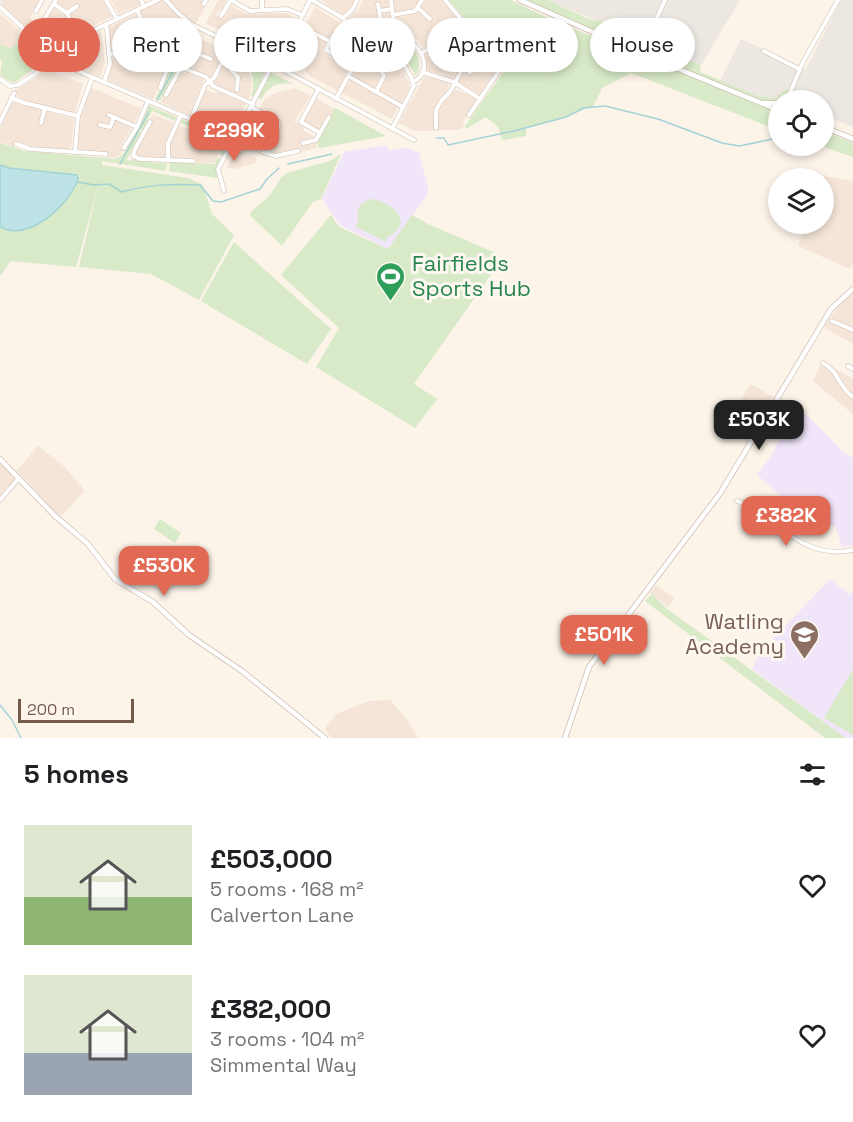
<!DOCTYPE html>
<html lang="en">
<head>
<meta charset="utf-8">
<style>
	:root { --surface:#fff; --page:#f6f6f6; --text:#202124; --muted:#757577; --accent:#e26953 }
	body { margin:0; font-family:"Space Grotesk",sans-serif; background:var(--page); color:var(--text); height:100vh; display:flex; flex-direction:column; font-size:22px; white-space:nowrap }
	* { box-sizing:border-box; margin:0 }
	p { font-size:20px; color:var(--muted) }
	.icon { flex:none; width:33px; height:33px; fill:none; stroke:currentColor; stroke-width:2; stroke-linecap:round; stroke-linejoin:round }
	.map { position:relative; height:738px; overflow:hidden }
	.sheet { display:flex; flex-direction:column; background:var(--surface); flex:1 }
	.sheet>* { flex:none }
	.hud { position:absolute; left:18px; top:18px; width:818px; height:54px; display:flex; gap:12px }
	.tools { position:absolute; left:768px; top:90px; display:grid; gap:12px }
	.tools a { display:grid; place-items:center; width:66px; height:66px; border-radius:50%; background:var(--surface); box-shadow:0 3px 9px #0003; font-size:30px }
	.scale { position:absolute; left:18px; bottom:15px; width:116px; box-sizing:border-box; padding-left:6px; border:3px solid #76594d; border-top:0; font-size:16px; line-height:21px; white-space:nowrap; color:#76594d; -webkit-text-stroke:4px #fef8f0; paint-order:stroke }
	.price { position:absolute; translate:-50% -51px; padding:0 14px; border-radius:12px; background:var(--accent); color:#fff; font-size:20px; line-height:39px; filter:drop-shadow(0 2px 3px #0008) }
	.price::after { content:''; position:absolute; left:50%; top:36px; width:18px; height:14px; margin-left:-9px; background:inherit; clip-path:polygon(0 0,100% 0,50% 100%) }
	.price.on { background:#222; color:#fff }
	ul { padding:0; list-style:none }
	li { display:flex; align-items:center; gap:18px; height:150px; padding:0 24px }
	li span { display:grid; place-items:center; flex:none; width:168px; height:120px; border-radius:0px; color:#555 }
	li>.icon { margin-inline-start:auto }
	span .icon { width:72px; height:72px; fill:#fffc; stroke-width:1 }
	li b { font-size:26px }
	h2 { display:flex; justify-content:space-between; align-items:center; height:72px; padding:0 24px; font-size:26px }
	.chip { padding:0 21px; border-radius:27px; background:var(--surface); box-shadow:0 3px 9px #0003; font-size:21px; line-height:54px }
	.chip.on { background:var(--accent); color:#fff }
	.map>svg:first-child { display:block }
	.residential { fill:#f4e5d8 }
	.industrial { fill:#ede7e2 }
	.education { fill:#f0e5f9 }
	.green { fill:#d8eac7 }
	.water { fill:#bee3e6; stroke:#a4d3d7; stroke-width:1.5 }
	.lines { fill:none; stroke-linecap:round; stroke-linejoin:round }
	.stream { stroke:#a4d3d7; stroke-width:1.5 }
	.minor-casing { stroke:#d0bdb1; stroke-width:5 }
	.tertiary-casing { stroke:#d0bdb1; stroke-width:6 }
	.minor { stroke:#fff; stroke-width:4 }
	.tertiary { stroke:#fff; stroke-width:4.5 }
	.labels { text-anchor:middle; stroke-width:6; stroke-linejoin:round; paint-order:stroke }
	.leisure-label { font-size:22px; fill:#27864d; stroke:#fef8f0; text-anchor:start }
	.education-label { font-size:22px; fill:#785e54; stroke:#fef8f0; text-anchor:end }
</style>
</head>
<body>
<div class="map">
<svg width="853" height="738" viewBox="0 0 853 738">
	<rect width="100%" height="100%" fill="#fcf3e9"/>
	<!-- residential -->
	<g class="residential">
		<path d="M0,0H39L30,18L34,22L28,30L3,7Z"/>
		<path d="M57,0H103L112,17L77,33L69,13L57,5Z"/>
		<path d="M111,0H140L141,4L119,14Z"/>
		<path d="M162,0H209L183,46L165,34L145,25L139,11Z"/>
		<path d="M218,0H226L222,10L220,9L216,15L223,19L231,6L246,14L285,13L292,16L284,31L273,40L256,44L245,43L206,23Z"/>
		<path d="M321,0H355L344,15Z"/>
		<path d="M363,0H388L392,33L369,42L363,41L348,18L355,11L357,12Z"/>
		<path d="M393,0H420L415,9L397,12L394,11Z"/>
		<path d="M426,0H443L460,22L436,43L424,49L417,40L408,34L398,33L396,18L417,13Z"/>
		<path d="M315,7L342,24L329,39L323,50V53L349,66L338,91L310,76L302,66L299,55L300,37Z"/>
		<path d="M54,8L66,16L75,34L56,43L47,54L31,37L38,31Z"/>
		<path d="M0,14L21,32L26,40L14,47L10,48L0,44Z"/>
		<path d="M135,15L143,29L166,40L176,47V51L167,67L163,69L155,62L123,48L111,51L109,27Z"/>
		<path d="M464,26L488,55L492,53L500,63L502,70H497L481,95L445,77V75L426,71V54L435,50Z"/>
		<path d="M346,29L360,49L352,63L329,51L328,48L334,38Z"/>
		<path d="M101,31L105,63L100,77L54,57L59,51Z"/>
		<path d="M196,37L239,57L246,63L252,81L251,92L248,100L241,95L213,85L215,79L184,66Z"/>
		<path d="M383,44L390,46L409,83L410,87L401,103L352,76L364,51Z"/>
		<path d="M117,56L125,58L126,60L152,71L154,70L164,74L153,99L107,80L112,64V57Z"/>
		<path d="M48,70L83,84L75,112L72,113L27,102L15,95V90Z"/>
		<path d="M182,71L204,79L189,115L161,102L164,95L167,96L179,72Z"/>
		<path d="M425,76L449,83L447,91L434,110V131H415L399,123Z"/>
		<path d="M350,80L399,106L392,119L342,93Z"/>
		<path d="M90,87L141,109L120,148L124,150L116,158L107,157L106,153L83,151L77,148L81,116Z"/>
		<path d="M295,88L311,96L294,121L304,127L303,130L315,137L313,140L316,141L317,148L300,152L299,149L275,154L273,152L274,138L282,123L258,110L265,99L275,93Z"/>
		<path d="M205,89L215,93L217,91L246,104L231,130L227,131L193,116Z"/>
		<path d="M454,89L474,97L477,101L468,113L463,123L464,126L459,130H438L439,109Z"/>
		<path d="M315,98L335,109L322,132L303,122Z"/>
		<path d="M14,102L74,119L71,147L69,149L52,150L15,143L14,147L0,142V127L12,103Z"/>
		<path d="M153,114L174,123L165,144V157L163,158L135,156L138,144L150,126L148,124Z"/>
		<path d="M256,114L273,124L267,133L270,135L266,144L267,149L264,151L258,149L257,152L240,144Z"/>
		<path d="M178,125L223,144L214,163H192L171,159L170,145Z"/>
		<path d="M237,150L256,158L257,163L234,169L227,167Z"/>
		<path d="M824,176L853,181V264L850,269L798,246L806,224H824Z"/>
		<path d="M853,293V344L824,327L837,308Z"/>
		<path d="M822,361L853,379V414L813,381Z"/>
		<path d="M751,384L773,397L747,442L730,432L742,412L736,407Z"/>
		<path d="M38,446L65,467L85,491L60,517L21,475L0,497V463L13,475Z"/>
		<path d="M657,585L674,598L668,607L650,593Z"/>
		<path d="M390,700L404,716L418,738H331L325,728L338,713L369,701Z"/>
	</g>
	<!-- industrial -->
	<g class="industrial">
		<path d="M548,0H740L701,65Z"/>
		<path d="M841,0H853V127L824,115V100H796L795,93L787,90L776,99L759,96L720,81L741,39L806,69Z"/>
	</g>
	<!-- education -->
	<g class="education">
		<path d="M387,145L388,150L408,148L421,154L420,157L428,188L427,195L388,249L340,225L322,199L344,152Z"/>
		<path d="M798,406L843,452L853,458V545L842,547L835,526L809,520L757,475L771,456L794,408Z"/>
		<path d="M830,579L849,594L853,591V738H846L752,669L761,652Z"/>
	</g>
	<!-- green -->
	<g class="green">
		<path d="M449,0H511L552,20L778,112V130L631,73L602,88L593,107L584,108L566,117L526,128V136L502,140L498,127L486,117L466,129L465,126L504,71L502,64Z"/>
		<path d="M520,0H548L589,19L614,24L636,33L662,49L701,65L700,72L759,96L776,99L786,89L791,91L788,98L778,100V103H762Z"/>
		<path d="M293,17L298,19L278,57L254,46C274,42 284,36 293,17Z"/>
		<path d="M302,21L305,22C297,39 295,52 303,70L282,59Z"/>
		<path d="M192,34L196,35L160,101L155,99L171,68Z"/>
		<path d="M399,39C415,45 425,60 416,76L396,43V40Z"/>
		<path d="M26,40L33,50L45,61L15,82H11L0,75L2,61L0,60V44L10,48Z"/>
		<path d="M246,59L266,70L254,97L251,95C256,83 252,71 246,59Z"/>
		<path d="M270,72L293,84C278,82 268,85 261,100L258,97Z"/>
		<path d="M148,105L176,117L175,121L152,111L143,131L138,128Z"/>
		<path d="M335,108L386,136L319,148L317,142Z"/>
		<path d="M181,119L229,139L223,156L219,155L225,142L179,122Z"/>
		<path d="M136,130L142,133L127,159L128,161L133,159L138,161H151L153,163H167L166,171L102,161V165L188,178L203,185L212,214L234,235L199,300L151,274L79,267L99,183L76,267L11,261L0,276V143L25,151L116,159L123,154Z"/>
		<path d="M824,131L853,143V157L820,146H824Z"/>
		<path d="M341,154L321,199L313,202L282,246L250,215L251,212L270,195L281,178L287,173L330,161Z"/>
		<path d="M217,158L221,159L216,168L217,178L169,171L170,162L214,164Z"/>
		<path d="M373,199C380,201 390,205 395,210C406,220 399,233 387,237L386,242L355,226L359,222C355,210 360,201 373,199Z"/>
		<path d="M331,215L339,227L388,249L412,215L428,224L498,254L497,266L414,384L437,399L415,428L316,367L339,328L281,275Z"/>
		<path d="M234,242L331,329L307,364L201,301Z"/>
		<path d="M160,519L181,533L175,543L154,529Z"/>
		<path d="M135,549L154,563L148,571L128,559Z"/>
		<path d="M652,594L667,609L846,738H825L645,601Z"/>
		<path d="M853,669V735L824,718Z"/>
	</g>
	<!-- water -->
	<path class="water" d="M0,165L9,168L77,175L78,180C67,206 30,242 0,227Z"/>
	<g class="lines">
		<!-- stream -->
		<g class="stream">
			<path d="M157,100L185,50"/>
			<path d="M437,138H444L448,145L514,131L566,117L584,108L605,106L658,119L722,143L739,146L778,138"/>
			<path d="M120,164L149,112"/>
			<path d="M288,164L332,154"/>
			<path d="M77,182L94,185L109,184L122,192C148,184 173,184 200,185L213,201L221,202L260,189L267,179L279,168"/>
			<path d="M0,705L12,720L21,738"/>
		</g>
		<defs>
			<g id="minor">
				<path d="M106,0L117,19"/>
				<path d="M141,0L144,7"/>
				<path d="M166,0L178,13L191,24L263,59L414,140"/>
				<path d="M262,0V10"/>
				<path d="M312,0L343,18L364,46C373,46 380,37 390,40L395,36C419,38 437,70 413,82"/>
				<path d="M391,0L395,36"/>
				<path d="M445,0L490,54"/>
				<path d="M54,4L67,13L78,37"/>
				<path d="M204,4L206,0"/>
				<path d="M378,4L381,24"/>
				<path d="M0,7L21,26L36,48L50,59L228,135L238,131L273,64"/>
				<path d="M418,8L430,19"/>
				<path d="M36,11L42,0"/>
				<path d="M379,11L392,9"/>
				<path d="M67,13L77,6"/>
				<path d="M393,15L415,11L422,0"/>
				<path d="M221,16L231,0L250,11L287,9L302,15"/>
				<path d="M45,18L56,0"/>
				<path d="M343,18L353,9L357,0"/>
				<path d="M348,24L333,36L326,50L353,66"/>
				<path d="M653,27L665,0"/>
				<path d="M306,29L329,41"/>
				<path d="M390,40L411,77L414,86L392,129"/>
				<path d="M764,51L799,69"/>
				<path d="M421,53L433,47L463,23"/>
				<path d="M109,54L122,53L163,70L170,68L179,51L178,45L165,36L145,27L137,10"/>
				<path d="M460,62L470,73"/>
				<path d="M180,67L206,77L213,86L253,104"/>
				<path d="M277,67L310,0"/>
				<path d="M231,70L238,77L237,90"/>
				<path d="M422,72L454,82L480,99"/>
				<path d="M348,76L403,107"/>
				<path d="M0,79L10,86L18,85L41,70L46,66L58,47L158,0"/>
				<path d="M104,82L110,64L107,29L105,25"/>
				<path d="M160,88L167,70"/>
				<path d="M318,90L301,122L320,133"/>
				<path d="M376,92L384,76L379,66"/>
				<path d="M166,95L190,51L211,59"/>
				<path d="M11,98L25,103L78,116"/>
				<path d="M336,99L364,46"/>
				<path d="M787,100L803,62L838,0"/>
				<path d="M763,103H778"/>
				<path d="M251,107L278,122L279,125L271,140L268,154"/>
				<path d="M109,115L137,127"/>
				<path d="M469,115L499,71"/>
				<path d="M191,119L205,85L214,78L224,58"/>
				<path d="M0,122L14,93"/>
				<path d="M150,122L135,149L133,156L140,159L193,161"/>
				<path d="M41,123L45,108"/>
				<path d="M100,125L110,127L114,117"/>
				<path d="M436,128V110L442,100L450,92L463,68"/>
				<path d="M303,143L316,140L329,117"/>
				<path d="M16,144L30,149L106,154"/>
				<path d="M124,148L137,127L148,101"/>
				<path d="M75,152L78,116L92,78"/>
				<path d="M263,152L276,156L298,151"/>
				<path d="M168,160V143L181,115"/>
				<path d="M224,191L218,169L231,145L232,135"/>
				<path d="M832,321L853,330"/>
				<path d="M823,363C839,372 838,386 853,397"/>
				<path d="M848,366L853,369"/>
				<path d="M0,500L19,478"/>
				<path d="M737,501C748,504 756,510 765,517C792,538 817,558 853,550"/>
			</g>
			<g id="tertiary">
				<path d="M520,0L652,58L778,110"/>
				<path d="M824,127L853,139"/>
				<path d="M0,459L55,516L87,543L115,579L153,602L189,635L242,671L325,738"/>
				<path d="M565,738L589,667L721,492L831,309L853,289"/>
			</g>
		</defs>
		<!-- minor casing -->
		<use href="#minor" class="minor-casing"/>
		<!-- tertiary casing -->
		<use href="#tertiary" class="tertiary-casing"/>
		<!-- minor -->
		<use href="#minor" class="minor"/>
		<!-- tertiary -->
		<use href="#tertiary" class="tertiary"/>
	</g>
	<!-- icons -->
	<defs>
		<symbol id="stadium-pin" viewBox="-11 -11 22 30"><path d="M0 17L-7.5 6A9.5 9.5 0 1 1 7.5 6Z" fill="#2e9e5b" stroke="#fef8f0"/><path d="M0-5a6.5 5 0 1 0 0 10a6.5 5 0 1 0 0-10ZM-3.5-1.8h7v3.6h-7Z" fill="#fff"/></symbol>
		<symbol id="school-pin" viewBox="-11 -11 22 30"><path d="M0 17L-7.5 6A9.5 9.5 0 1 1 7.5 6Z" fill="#8d6e63" stroke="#fef8f0"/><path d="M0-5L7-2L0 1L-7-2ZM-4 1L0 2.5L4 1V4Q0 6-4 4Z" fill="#fff"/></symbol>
	</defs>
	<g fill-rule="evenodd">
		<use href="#stadium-pin" x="374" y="260" width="33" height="45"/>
		<use href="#school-pin" x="788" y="618" width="33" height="45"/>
	</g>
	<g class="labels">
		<!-- leisure labels -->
		<g class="leisure-label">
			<text x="412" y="271">Fairfields<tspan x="412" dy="25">Sports Hub</tspan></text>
		</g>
		<!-- education labels -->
		<g class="education-label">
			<text x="784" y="629">Watling<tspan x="784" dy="25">Academy</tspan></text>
		</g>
	</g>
</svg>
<div class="tools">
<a><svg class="icon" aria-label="locate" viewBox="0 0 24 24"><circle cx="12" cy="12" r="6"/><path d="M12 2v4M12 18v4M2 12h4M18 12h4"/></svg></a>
<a><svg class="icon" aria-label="layers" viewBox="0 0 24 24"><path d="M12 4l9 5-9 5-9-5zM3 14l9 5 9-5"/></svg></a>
</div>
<div class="scale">200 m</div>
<b class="price" style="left:234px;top:162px">£299K</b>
<b class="price on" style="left:759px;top:451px">£503K</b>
<b class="price" style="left:786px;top:547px">£382K</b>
<b class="price" style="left:164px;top:597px">£530K</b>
<b class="price" style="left:604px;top:666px">£501K</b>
<div class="hud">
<a class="chip on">Buy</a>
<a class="chip">Rent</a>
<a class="chip">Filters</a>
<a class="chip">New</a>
<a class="chip">Apartment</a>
<a class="chip">House</a>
</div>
</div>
<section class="sheet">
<h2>5 homes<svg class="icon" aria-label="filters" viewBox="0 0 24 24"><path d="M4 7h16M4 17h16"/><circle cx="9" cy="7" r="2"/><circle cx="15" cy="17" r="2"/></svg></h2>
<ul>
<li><span style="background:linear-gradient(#dfe7d0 60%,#8fb573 0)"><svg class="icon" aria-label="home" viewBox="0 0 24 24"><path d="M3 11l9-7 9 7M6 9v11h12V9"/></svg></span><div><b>£503,000</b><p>5 rooms · 168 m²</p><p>Calverton Lane</p></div><svg class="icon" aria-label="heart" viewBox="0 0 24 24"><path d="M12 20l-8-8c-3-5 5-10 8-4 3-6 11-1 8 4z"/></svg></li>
<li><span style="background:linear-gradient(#dfe7d0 65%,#9aa5b1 0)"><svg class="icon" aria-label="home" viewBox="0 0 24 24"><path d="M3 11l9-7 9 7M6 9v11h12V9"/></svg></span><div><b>£382,000</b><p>3 rooms · 104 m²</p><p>Simmental Way</p></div><svg class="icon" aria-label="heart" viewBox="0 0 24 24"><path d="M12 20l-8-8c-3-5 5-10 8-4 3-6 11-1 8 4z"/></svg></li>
</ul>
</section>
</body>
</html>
